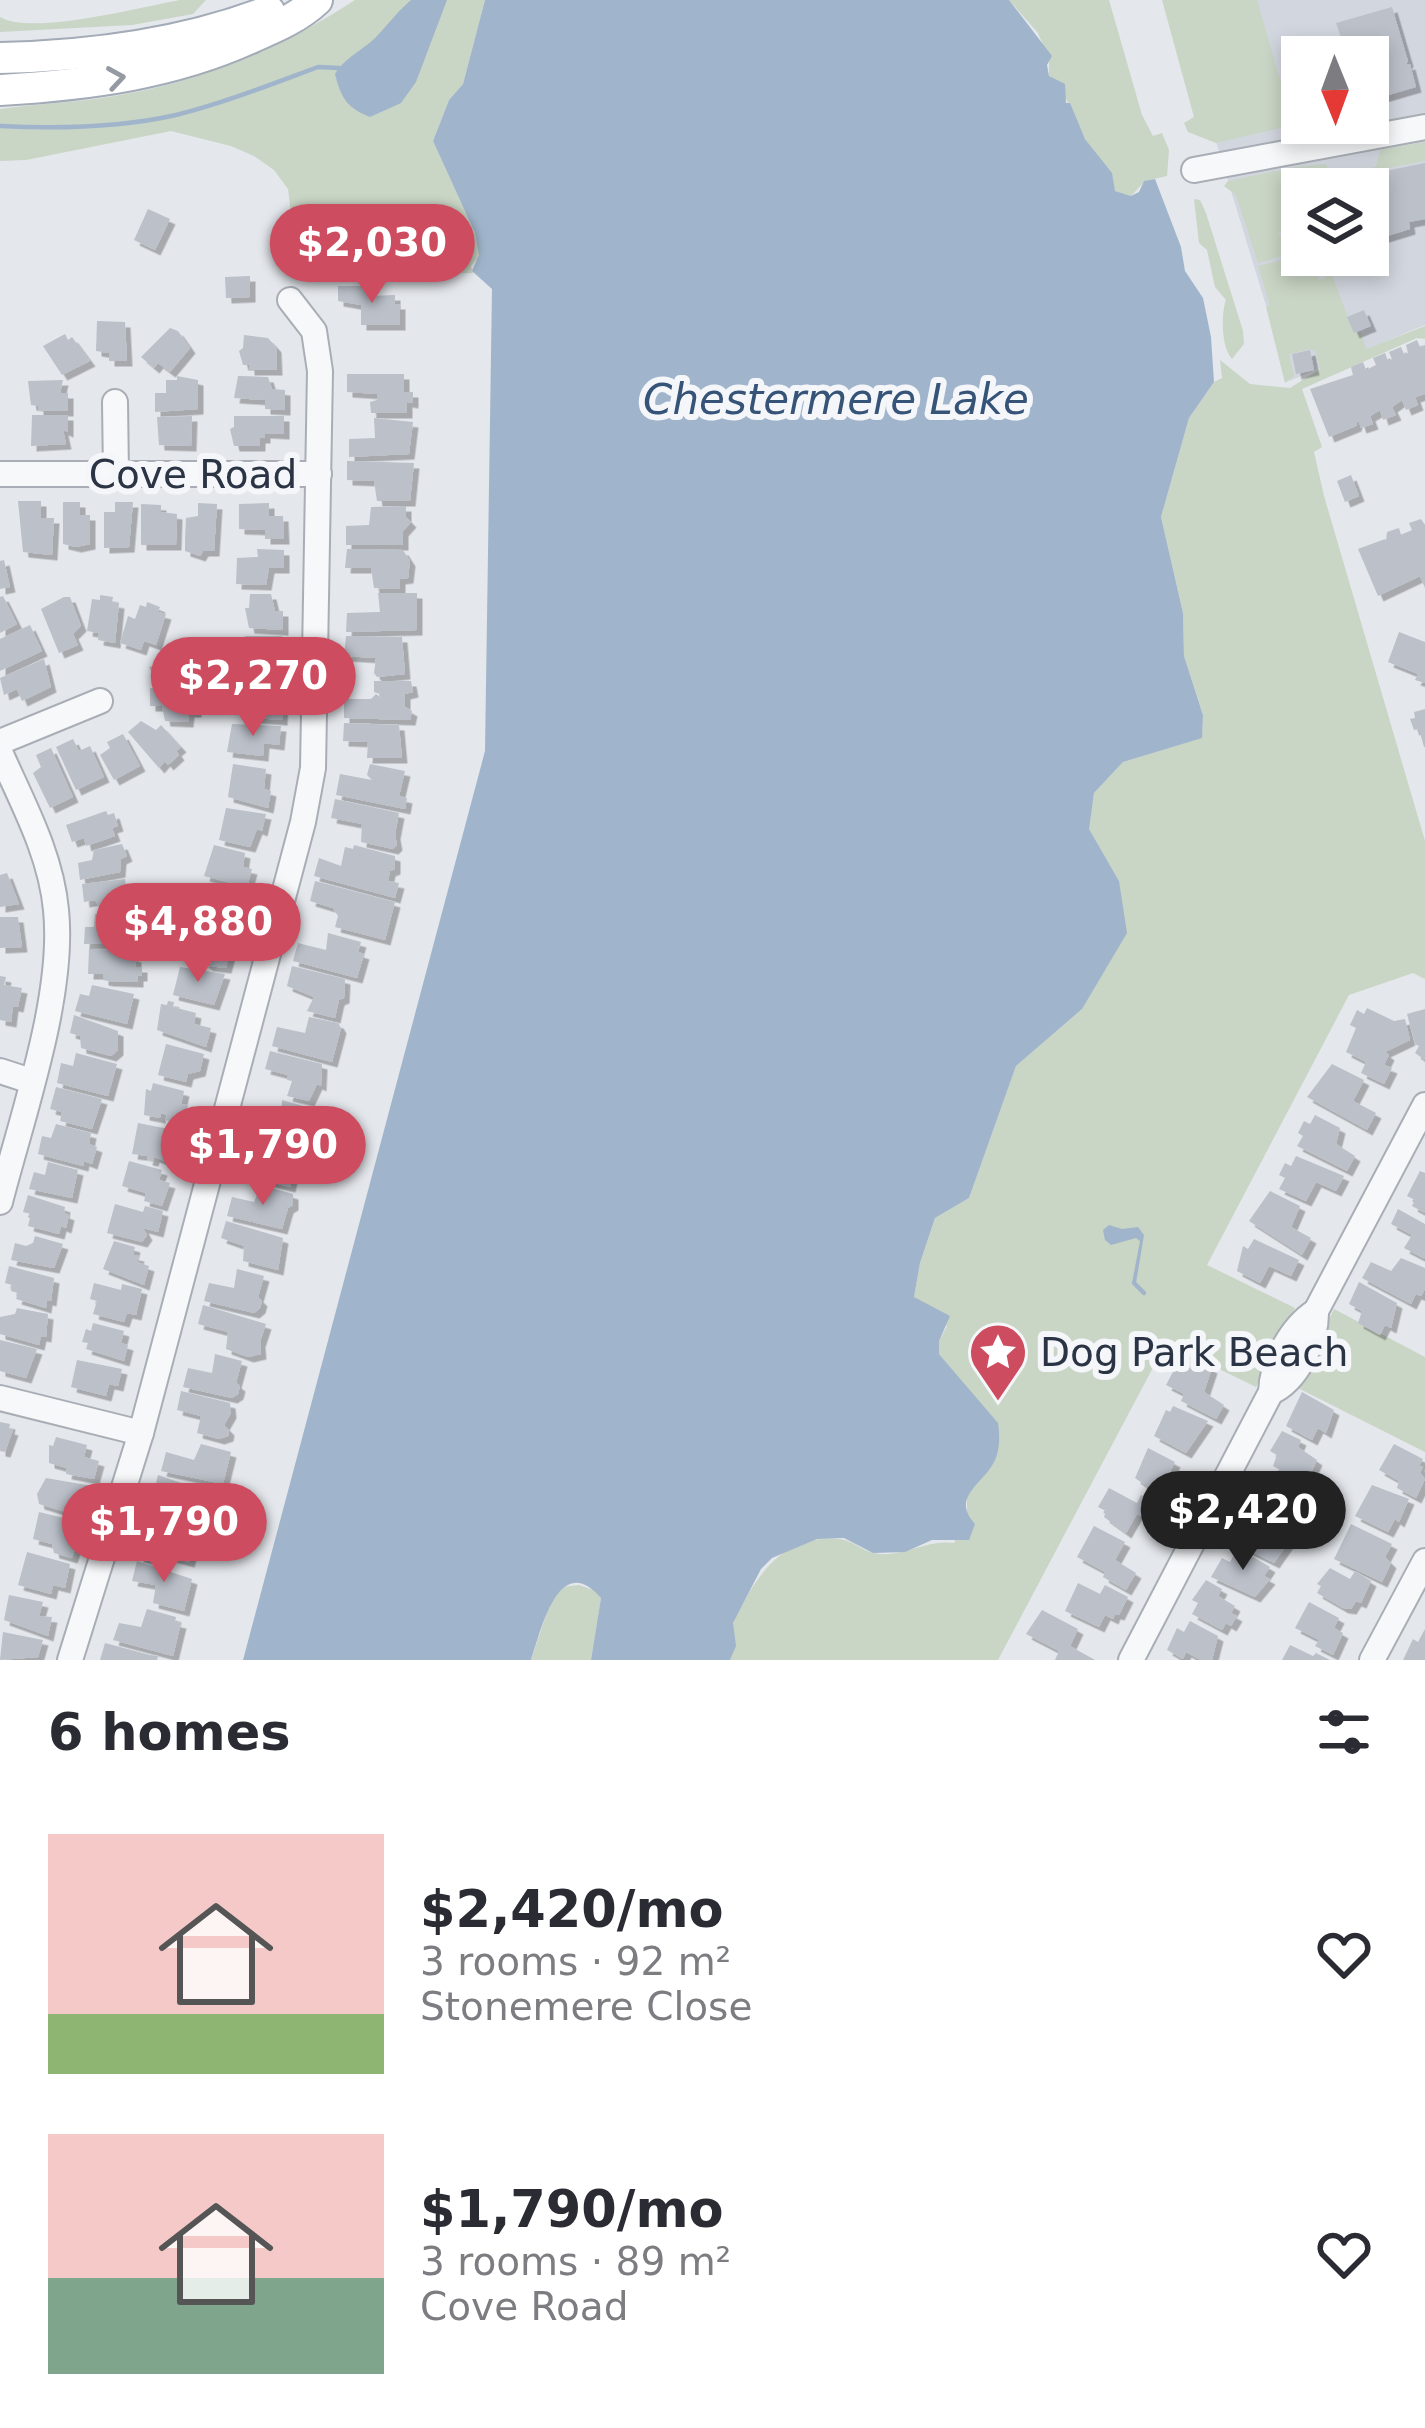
<!DOCTYPE html>
<html lang="en">
<head>
<meta charset="utf-8">
<style>
	:root { --surface:#fff; --page:#f2f2f3; --text:#2b2b33; --muted:#7c7c81; --accent:#cd4c5f }
	body { margin:0; font-family:"DejaVu Sans",sans-serif; background:var(--page); color:var(--text); height:100vh; display:flex; flex-direction:column; font-size:45px; white-space:nowrap }
	* { box-sizing:border-box; margin:0 }
	p { font-size:39px; color:var(--muted) }
	.icon { flex:none; width:66px; height:66px; fill:none; stroke:currentColor; stroke-width:2; stroke-linecap:round; stroke-linejoin:round }
	.map { position:relative; height:1660px; overflow:hidden }
	.drawer { display:flex; flex-direction:column; background:var(--surface); flex:1 }
	.drawer>* { flex:none }
	.needle { width:78px; rotate:179deg }
	.controls { position:absolute; left:1281px; top:36px; display:grid; gap:24px }
	.controls a { display:grid; place-items:center; width:108px; height:108px; border-radius:0px; background:var(--surface); box-shadow:0 6px 18px #0003; font-size:60px }
	.price { position:absolute; translate:-50% -102px; padding:0 27px; border-radius:42px; background:var(--accent); color:#fff; font-size:39px; line-height:78px; filter:drop-shadow(0 3px 6px #0008) }
	.price::after { content:''; position:absolute; left:50%; top:72px; width:36px; height:27px; margin-left:-18px; background:inherit; clip-path:polygon(0 0,100% 0,50% 100%) }
	.price.selected { background:#222; color:#fff }
	ul { padding:0; list-style:none }
	li { display:flex; align-items:center; gap:36px; height:300px; padding:0 48px }
	li span { display:grid; place-items:center; flex:none; width:336px; height:240px; border-radius:0px; color:#555 }
	li>.icon { margin-inline-start:auto }
	span .icon { width:144px; height:144px; fill:#fffc; stroke-width:1 }
	li b { font-size:51px }
	h2 { display:flex; justify-content:space-between; align-items:center; height:144px; padding:0 48px; font-size:51px }
	.map>svg:first-child { display:block }
	.built { fill:#d2d6de; fill-rule:evenodd }
	.green { fill:#c9d5c5 }
	.water { fill:#a0b5cb }
	.lines { fill:none; stroke-linecap:round; stroke-linejoin:round }
	.stream { stroke:#a0b5cb; stroke-width:4.5 }
	.building { fill:#bbc0c9; filter:url(#shadow) }
	.minor-casing { stroke:#a9aeb6; stroke-width:28 }
	.major-casing { stroke:#a3abb7; stroke-width:34 }
	.minor { stroke:#f7f8fa; stroke-width:24 }
	.major { stroke:#fff; stroke-width:30 }
	.oneway { stroke:#959aa2 }
	.labels { text-anchor:middle; stroke-width:12; stroke-linejoin:round; paint-order:stroke }
	.street-label { font-size:39px; fill:#2b3444; stroke:#f4f6f9 }
	.poi-label { font-size:39px; fill:#2b3444; stroke:#f4f6f9; text-anchor:start }
	.water-label { font-size:42px; font-style:italic; fill:#365378; stroke:#f4f6f9 }
</style>
</head>
<body>
<div class="map">
<svg width="1425" height="1660" viewBox="0 0 1425 1660">
	<defs>
		<filter id="shadow"><feDropShadow dx="5.5" dy="5.5" stdDeviation="0" flood-color="#0004"/></filter>
	</defs>
	<rect width="100%" height="100%" fill="#e4e7ec"/>
	<!-- built -->
	<path class="built" d="M1173,0H1425V325L1289,381ZM1302,57H1368V123H1302ZM1302,189H1368V255H1302Z"/>
	<!-- green -->
	<g class="green">
		<path d="M180,0H206L193,14L132,25L0,32V17C32,36 140,7 180,0Z"/>
		<path d="M355,0H485L463,84L449,100L433,141L475,233L480,256L471,266L473,273L320,276L294,237L288,189L274,170L254,156L231,146L171,131L26,160L0,161V109C43,103 88,102 131,93C210,78 287,45 355,0Z"/>
		<path d="M1009,0H1109L1142,115L1153,136L1162,133L1169,150L1167,176L1145,181L1131,196L1115,191L1111,173L1085,139L1059,84L1049,76V59L1038,33Z"/>
		<path d="M1162,0H1257L1293,125L1216,143L1188,132L1184,123L1194,117Z"/>
		<path d="M1425,142V161L1372,171L1370,168L1376,167L1380,150Z"/>
		<path d="M1325,164L1335,178L1320,189H1303L1288,168Z"/>
		<path d="M1281,170L1302,194V212L1278,234L1292,253L1258,263L1236,195L1224,186L1228,181Z"/>
		<path d="M1194,199L1200,200L1206,213L1243,331L1244,344L1232,359C1221,347 1221,314 1226,300L1215,287L1207,250L1199,243Z"/>
		<path d="M1295,257L1308,274L1323,269L1318,279H1324L1330,270L1354,333L1361,332L1366,349L1425,326V339L1417,338L1302,389L1322,447L1314,452L1324,496L1425,841V979L1413,973L1349,995L1207,1265L1295,1308L1256,1387L1166,1343L998,1660H730C737,1645 731,1639 733,1624C734,1617 742,1607 745,1600C765,1563 793,1534 839,1539C852,1540 861,1550 873,1553C902,1559 925,1539 954,1543L967,1515V1495L993,1464L998,1424L939,1354V1341L947,1326L914,1297L920,1263L935,1218L969,1198L1016,1066L1082,1009L1119,881L1088,829L1094,793L1123,762L1202,737L1203,714L1184,656L1183,613L1161,517L1189,418L1214,382L1222,378L1220,360L1250,384L1290,388L1320,369L1316,352L1310,349L1289,354L1294,376L1285,383L1266,307L1270,305L1258,266Z"/>
		<path d="M1334,1309L1425,1357V1452L1296,1387Z"/>
		<path d="M579,1585L596,1591L601,1598L591,1660H531L552,1598L562,1587Z"/>
	</g>
	<!-- water -->
	<g class="water">
		<path d="M411,0H447L416,82L401,103L370,117C347,108 341,98 335,74C346,56 364,50 378,35C390,22 397,12 411,0Z"/>
		<path d="M485,0H1009L1052,56L1047,65L1049,76L1065,84L1066,103H1070L1085,139L1112,173L1115,191L1131,196L1139,192L1144,181L1155,179L1181,247L1185,271L1203,298L1211,337L1214,382L1189,418L1161,517L1183,613L1184,656L1203,715L1202,738L1123,762L1094,793L1089,829L1119,881L1127,933L1082,1009L1016,1066L969,1198L935,1218L920,1263L914,1297L950,1316L939,1341V1354L998,1423C1000,1436 1000,1452 993,1464C981,1485 951,1498 975,1524L969,1540H932L905,1552L873,1553L844,1538L817,1539L772,1558L761,1569L733,1623L736,1646L730,1660H591L601,1598C558,1549 541,1632 531,1660H243L485,751L492,289L472,271L479,255L475,233L433,141L449,100L463,84Z"/>
		<path d="M1109,1225L1122,1229L1138,1227L1144,1235L1136,1283H1132L1140,1241L1136,1238L1111,1245L1105,1240L1103,1230Z"/>
	</g>
	<g class="lines">
		<!-- stream -->
		<g class="stream">
			<path d="M0,126C59,129 118,128 176,115C224,103 272,84 318,67L339,68"/>
			<path d="M1134,1283L1144,1293"/>
		</g>
	</g>
	<!-- building -->
	<g class="building">
		<path d="M1392,7L1408,61L1406,65L1410,64L1416,87L1368,101V57H1348L1336,23Z"/>
		<path d="M1425,163V219L1409,222L1410,229L1368,242V189H1320L1339,178L1346,187L1371,177L1370,174Z"/>
		<path d="M148,209L170,219L155,250L134,240Z"/>
		<path d="M1302,214V252L1284,227Z"/>
		<path d="M1309,255H1339L1319,269Z"/>
		<path d="M250,276V297L226,298L225,277Z"/>
		<path d="M338,286H370L369,296L395,295V304H400V325H361V305L338,301Z"/>
		<path d="M1364,310L1371,326L1354,333L1347,317Z"/>
		<path d="M97,321L125,322L127,361H109V353L96,351Z"/>
		<path d="M170,328L178,331L190,348L170,372L158,363L154,368L141,357Z"/>
		<path d="M65,334L68,340L72,337L90,361L62,375L43,346Z"/>
		<path d="M244,335L268,338L276,347L277,370H249V365H243L239,351L243,348Z"/>
		<path d="M1417,340L1420,347L1425,345V394L1415,397L1418,405L1406,410L1402,400L1392,407L1396,415L1383,420L1380,410L1370,416L1373,424L1361,428L1358,419L1356,426L1329,437L1310,389L1353,375L1351,367L1363,362L1366,370L1376,365L1373,358L1385,353L1388,361L1392,359L1389,352L1401,347L1404,354L1408,353L1406,345Z"/>
		<path d="M1310,350L1314,370L1296,374L1292,354Z"/>
		<path d="M347,374H404V392H413V403L407,402V413H371L370,402L377,400V394L347,392Z"/>
		<path d="M177,376L198,380V409L155,412V393H166V380H177Z"/>
		<path d="M238,376L268,377L272,389L285,390V410L265,409V400L234,398Z"/>
		<path d="M63,380L60,393H68V411L38,410V406L31,405L28,381Z"/>
		<path d="M32,415H68V432L63,430L66,444L31,446Z"/>
		<path d="M192,416L191,446L159,445L157,417Z"/>
		<path d="M234,416H284V434L265,433V438H260V446H234L230,429L234,427Z"/>
		<path d="M374,418L413,422L409,454L349,457V439L375,438Z"/>
		<path d="M347,461L414,463L410,501H377L374,481L347,480Z"/>
		<path d="M1351,475L1359,496L1345,502L1337,481Z"/>
		<path d="M18,501H41V518H54L52,555L23,552Z"/>
		<path d="M63,502H80V515H90V544L76,547L63,544Z"/>
		<path d="M115,502H133L129,547L104,548V512H115Z"/>
		<path d="M198,503L217,504L214,551H203L200,556L185,551V539L186,518L198,516Z"/>
		<path d="M269,503V516H283L284,539H265V530L239,529V504Z"/>
		<path d="M141,504L161,505V512L177,514L176,545H141Z"/>
		<path d="M406,506V517L411,522L403,531V545H346V526L369,525L371,507Z"/>
		<path d="M1421,519L1425,525V588L1420,576L1378,596L1358,549L1385,539L1386,541L1387,532L1399,528L1401,535L1412,530L1409,523Z"/>
		<path d="M257,549L284,550V568H269L266,585L236,584L237,558L258,557Z"/>
		<path d="M347,549L403,550L410,561L408,578L400,579V589L374,588L371,568H345Z"/>
		<path d="M4,560L10,587L0,589V561Z"/>
		<path d="M378,593H417V630L346,632L347,613L380,612Z"/>
		<path d="M250,594H271L275,611H283V630L249,628L245,608H249Z"/>
		<path d="M100,595L113,597L112,602L119,603L115,643L98,640L99,633L87,631L92,599L100,600Z"/>
		<path d="M3,596L17,624L0,633V597Z"/>
		<path d="M64,597H70L81,626L73,634L78,645L59,653L41,609Z"/>
		<path d="M147,602L160,607L158,612L166,614L156,645L144,641L141,650L120,643L128,616L135,619L140,605L146,607Z"/>
		<path d="M30,625L42,651L0,671V639Z"/>
		<path d="M1399,632L1425,642V683L1415,680L1418,674L1388,662Z"/>
		<path d="M245,636H282V653L278,654L279,669H255V663H245Z"/>
		<path d="M346,636L402,637L405,674L377,677L374,673L376,658L344,656Z"/>
		<path d="M194,641L196,649L203,647L206,659L201,661L202,667L157,683L149,667L172,660L175,646Z"/>
		<path d="M44,659L51,687L22,701L17,689L4,695L0,678Z"/>
		<path d="M374,681H411L413,692L405,694V707L412,711L410,720L344,718V699H371L376,694L380,697V694L374,692Z"/>
		<path d="M242,684L272,685L271,702L283,703L282,720L241,717Z"/>
		<path d="M150,688L169,689V694L197,695L196,712H189L188,722L165,721L162,706H150Z"/>
		<path d="M1425,709V747H1424L1419,729L1414,730L1410,719L1415,718L1414,712Z"/>
		<path d="M141,721L156,730L161,725L181,747L176,751L179,755L168,765L165,761L159,768L128,732Z"/>
		<path d="M344,723L399,725L402,758H367L368,742L343,741Z"/>
		<path d="M232,724L281,726L279,745L264,743L263,756L227,752Z"/>
		<path d="M123,734L140,766L114,780L100,755L110,748L107,742Z"/>
		<path d="M73,739L79,751L90,746L104,777L76,790L56,747Z"/>
		<path d="M51,748L73,797L50,808L33,773L41,767L36,755Z"/>
		<path d="M233,764L266,769L264,789L271,791L268,808L228,797Z"/>
		<path d="M370,764L405,771L399,796L407,798L405,809L336,795L340,774L372,780L367,775Z"/>
		<path d="M335,799L399,813L395,834L397,845L393,849L361,842L362,824L331,818Z"/>
		<path d="M226,808L266,814L262,831L257,829L250,847L219,840Z"/>
		<path d="M106,811L108,815L114,813L118,826L112,828L115,836L86,846L84,838L72,842L66,825Z"/>
		<path d="M122,844L127,856L121,859L120,872L80,880L78,863L92,860L94,850Z"/>
		<path d="M214,845L245,853L243,867L252,869L247,887L204,876Z"/>
		<path d="M354,845L395,856V869L390,871L388,881L399,883L395,898L314,876L319,858L341,866L345,847L353,849Z"/>
		<path d="M7,873L19,904L0,907V875Z"/>
		<path d="M125,879L128,900L124,901V907L101,910L95,900L84,902L82,884Z"/>
		<path d="M315,881L395,902L385,940L335,927L338,916L333,908L310,901Z"/>
		<path d="M216,887L225,892L226,888L246,893L241,912L232,910L231,927L198,919L207,888L215,890Z"/>
		<path d="M95,914L126,915L128,937H122V943L84,944L85,927H94Z"/>
		<path d="M0,917H18L22,947L0,948Z"/>
		<path d="M186,921L216,929L214,942L232,946L226,968L208,966L203,962L205,954L179,948L182,936L179,933Z"/>
		<path d="M328,933L361,942L358,952L364,954L357,978L293,961L298,943L326,950Z"/>
		<path d="M89,949L128,950V955L136,957V967H142V976H138V982L108,981L103,980V974H88Z"/>
		<path d="M292,966L345,979L344,998L339,1000L335,1018L307,1011L314,997L287,986Z"/>
		<path d="M180,967L225,974L214,1005L173,995Z"/>
		<path d="M0,976L6,977L4,985L22,988L18,1007L13,1006L11,1022L0,1020Z"/>
		<path d="M92,985L134,994L127,1024L75,1011L80,994L89,996Z"/>
		<path d="M168,1001L174,1002L173,1007L196,1013L194,1024L211,1028L206,1047L157,1030L161,1004L167,1005Z"/>
		<path d="M1367,1008L1394,1021L1405,1019L1410,1040L1385,1052L1389,1055L1384,1065L1392,1068L1384,1084L1361,1073L1366,1062L1346,1052L1356,1028L1350,1025L1357,1010L1364,1014Z"/>
		<path d="M1425,1009V1060L1415,1053L1419,1046L1415,1044L1407,1014Z"/>
		<path d="M74,1015L118,1031V1050L111,1056L81,1048L80,1036L70,1033Z"/>
		<path d="M309,1017L338,1023L341,1028L332,1062L272,1046L277,1027L305,1033Z"/>
		<path d="M166,1044L204,1054L200,1071L188,1074L186,1082L158,1075Z"/>
		<path d="M270,1051L322,1064L321,1086L317,1084L309,1101L287,1096L292,1081L287,1080L288,1075L265,1069Z"/>
		<path d="M76,1053L117,1064L108,1096L57,1083L61,1063L73,1066Z"/>
		<path d="M1332,1064L1364,1080L1353,1101L1376,1113L1367,1130L1307,1097Z"/>
		<path d="M153,1083L184,1091L181,1104L188,1105L183,1125L165,1120L167,1115L161,1113L160,1118L144,1115L146,1089L151,1091Z"/>
		<path d="M56,1087L102,1099L92,1129L60,1121L62,1112L50,1109Z"/>
		<path d="M282,1100L314,1109L299,1142L249,1131L254,1114L276,1120L281,1116Z"/>
		<path d="M1315,1115L1340,1128L1336,1144L1355,1156L1347,1171L1297,1146L1303,1136L1298,1133L1304,1121L1310,1124Z"/>
		<path d="M138,1123L184,1132L179,1152L168,1149L165,1161L154,1157L153,1161L147,1160L148,1156L132,1154Z"/>
		<path d="M56,1124L91,1133L89,1144L97,1147L92,1164L84,1161L83,1166L38,1154L42,1136L51,1138Z"/>
		<path d="M248,1136L298,1154L296,1162L301,1164L298,1175L293,1174L290,1187L262,1180L269,1162L243,1154Z"/>
		<path d="M1296,1156L1344,1176L1336,1191L1316,1182L1306,1201L1279,1189L1285,1178L1279,1175L1285,1163L1291,1166Z"/>
		<path d="M129,1161L162,1170L159,1180L170,1183L162,1206L144,1201L146,1193L122,1186Z"/>
		<path d="M48,1162L78,1170L72,1198L29,1189L34,1172L45,1175Z"/>
		<path d="M1420,1171L1425,1173V1213L1412,1206L1415,1200L1407,1196Z"/>
		<path d="M261,1185L293,1194V1205L288,1208L282,1229L227,1216L232,1197L254,1202Z"/>
		<path d="M1270,1191L1300,1206L1291,1227L1311,1238L1302,1255L1249,1221Z"/>
		<path d="M28,1195L65,1207L64,1213L69,1215L66,1228L61,1226L59,1234L28,1226L31,1214L23,1212Z"/>
		<path d="M115,1204L143,1212L145,1206L163,1211L158,1232L143,1228L147,1235L142,1242L107,1233Z"/>
		<path d="M1398,1209L1425,1224V1259L1404,1248L1412,1235L1391,1224Z"/>
		<path d="M226,1221L283,1238L278,1270L243,1261L244,1246L221,1238Z"/>
		<path d="M35,1236L63,1244L54,1268L11,1260L15,1243L26,1246L33,1243Z"/>
		<path d="M1254,1239L1299,1260L1291,1276L1269,1266L1260,1283L1237,1271L1243,1246L1248,1249Z"/>
		<path d="M114,1241L135,1247L133,1255L139,1256L137,1262L149,1266L144,1285L103,1269Z"/>
		<path d="M1401,1258L1425,1268V1289L1421,1296L1416,1294L1411,1304L1362,1278L1371,1262L1391,1271Z"/>
		<path d="M9,1266L54,1278L51,1301L47,1300L46,1308L16,1299L18,1293L11,1291L12,1285L5,1283Z"/>
		<path d="M237,1269L264,1276L258,1297L262,1301L260,1308L254,1313L204,1301L209,1283L234,1288Z"/>
		<path d="M1359,1282L1397,1303L1391,1328L1385,1325L1380,1335L1358,1323L1362,1311L1349,1304Z"/>
		<path d="M94,1283L121,1290L122,1284L142,1289L136,1315L127,1313L124,1322L93,1314L97,1301L90,1299Z"/>
		<path d="M203,1305L266,1324L260,1342L261,1354L248,1357L226,1349L228,1332L198,1324Z"/>
		<path d="M17,1308L48,1314L46,1337L41,1336L39,1345L0,1334V1317L15,1314Z"/>
		<path d="M93,1323L124,1331L121,1343L128,1345L124,1361L86,1349L88,1343L82,1342L86,1329L91,1331Z"/>
		<path d="M0,1340L37,1349L26,1378L0,1371Z"/>
		<path d="M1183,1353L1212,1368L1204,1392L1224,1405L1216,1419L1181,1401L1184,1394L1166,1385Z"/>
		<path d="M215,1354L242,1361L236,1383L240,1386L238,1394L232,1398L183,1387L188,1368L212,1373Z"/>
		<path d="M77,1360L122,1369L118,1386L109,1384L106,1396L71,1387Z"/>
		<path d="M181,1391L230,1403L231,1413L224,1425L229,1430L228,1436L219,1439L197,1433L201,1416L177,1410Z"/>
		<path d="M1302,1392L1334,1410L1326,1433L1318,1428L1312,1440L1286,1426Z"/>
		<path d="M1173,1406L1208,1421L1186,1453L1154,1436L1166,1410L1170,1412Z"/>
		<path d="M0,1422L10,1424L9,1429L13,1430L5,1452L0,1451Z"/>
		<path d="M1282,1431L1301,1440L1298,1447L1317,1460L1311,1473L1306,1471L1300,1481L1273,1466L1277,1455L1270,1451Z"/>
		<path d="M56,1437L87,1445L84,1457L99,1461L94,1479L66,1474L67,1468L49,1463V1445L53,1446Z"/>
		<path d="M201,1444L231,1452L223,1484L161,1471L166,1452L194,1460Z"/>
		<path d="M1394,1444L1423,1459L1419,1466L1423,1467L1420,1473L1425,1479L1416,1498L1397,1488L1399,1481L1379,1470Z"/>
		<path d="M1148,1448L1175,1462L1168,1476L1176,1480L1165,1499L1135,1478Z"/>
		<path d="M1266,1472L1297,1488L1293,1495L1299,1498L1294,1508L1288,1505L1285,1512L1267,1503L1263,1511L1246,1502L1255,1479L1261,1482Z"/>
		<path d="M158,1475L219,1496L213,1519H208L206,1527L175,1521L177,1502L153,1495Z"/>
		<path d="M46,1478L92,1486L87,1505L75,1502L69,1513L39,1504L37,1494Z"/>
		<path d="M1372,1485L1409,1499L1399,1522L1395,1519L1388,1532L1355,1516Z"/>
		<path d="M1109,1488L1137,1503L1141,1495L1168,1509L1167,1513L1159,1524L1137,1514L1126,1533L1104,1517L1106,1511L1098,1507Z"/>
		<path d="M1245,1506L1292,1537L1274,1563L1242,1547L1247,1536L1234,1529Z"/>
		<path d="M39,1512L64,1518L67,1534L79,1537L72,1558L54,1553L52,1544L33,1539Z"/>
		<path d="M1351,1524L1392,1544L1385,1557L1391,1563L1382,1582L1334,1559Z"/>
		<path d="M167,1526L197,1536L189,1562L162,1555L161,1562L138,1557L144,1538L159,1542Z"/>
		<path d="M1094,1526L1125,1542L1115,1560L1136,1573L1126,1590L1103,1577L1105,1572L1077,1557Z"/>
		<path d="M1238,1548L1270,1567L1264,1576L1270,1579L1255,1597L1211,1577L1222,1558L1230,1562Z"/>
		<path d="M27,1552L70,1564L65,1588L53,1585L51,1594L18,1585Z"/>
		<path d="M137,1561L192,1579L184,1611L153,1603L156,1585L132,1581Z"/>
		<path d="M1330,1568L1350,1579L1355,1571L1371,1581L1361,1603L1356,1601L1351,1609L1343,1608L1317,1593L1321,1586L1317,1584Z"/>
		<path d="M1206,1580L1222,1589L1218,1596L1235,1606L1231,1613L1237,1616L1231,1626L1226,1623L1222,1630L1192,1614L1198,1603L1192,1600Z"/>
		<path d="M1078,1583L1100,1594L1105,1585L1128,1597L1119,1615L1115,1614L1113,1619L1105,1615L1099,1627L1065,1611Z"/>
		<path d="M9,1595L43,1602L39,1616L52,1617L48,1636L4,1620Z"/>
		<path d="M1309,1602L1339,1618L1334,1628L1343,1633L1333,1655L1315,1646L1319,1640L1295,1628Z"/>
		<path d="M147,1609L176,1617L175,1622L181,1623L173,1656L113,1640L119,1623L141,1627Z"/>
		<path d="M1042,1610L1078,1629L1070,1646L1095,1660H1055L1059,1651L1026,1634Z"/>
		<path d="M1190,1621L1218,1636L1212,1660H1201L1186,1652L1183,1659L1167,1650L1177,1628L1184,1632Z"/>
		<path d="M1425,1629V1660H1403L1413,1639L1418,1642Z"/>
		<path d="M3,1632L43,1640L38,1657L0,1660Z"/>
		<path d="M105,1643L150,1655L158,1656L157,1660H100Z"/>
		<path d="M1290,1645L1313,1656L1316,1653L1330,1660H1282Z"/>
	</g>
	<g class="lines">
		<defs>
			<g id="minor">
				<path d="M1194,170L1425,127"/>
				<path d="M115,402L116,474"/>
				<path d="M0,474H319"/>
				<path d="M0,742L100,701"/>
				<path d="M0,752C22,802 51,854 56,910C65,996 22,1116 0,1202"/>
				<path d="M0,1071L31,1081"/>
				<path d="M1271,1392C1297,1381 1317,1339 1316,1311L1425,1105"/>
				<path d="M0,1398L141,1433"/>
				<path d="M70,1660L141,1433L303,822L313,768L320,371L314,331L290,300"/>
				<path d="M1131,1660L1271,1392C1272,1362 1291,1327 1316,1311"/>
				<path d="M1372,1660L1425,1561"/>
			</g>
			<g id="major">
				<path d="M0,58C91,56 184,44 269,11"/>
				<path d="M0,90C87,85 173,74 253,37C276,27 299,17 317,0"/>
			</g>
		</defs>
		<!-- minor casing -->
		<use href="#minor" class="minor-casing"/>
		<!-- major casing -->
		<use href="#major" class="major-casing"/>
		<!-- minor -->
		<use href="#minor" class="minor"/>
		<!-- major -->
		<use href="#major" class="major"/>
	</g>
	<!-- one-way arrows -->
	<defs><path id="oneway-chevron" d="M-2-3.5L2.5 0L-2 3.5" fill="none" stroke-width="1.6" stroke-linecap="round" stroke-linejoin="round" transform="scale(3)"/></defs>
	<use class="oneway" href="#oneway-chevron" transform="translate(116 78) rotate(-9)"/>
	<!-- icons -->
	<defs>
		<symbol id="sight-pin" viewBox="-11 -11 22 30"><path d="M0 17L-7.5 6A9.5 9.5 0 1 1 7.5 6Z" fill="#cd4c5f" stroke="#f4f6f9"/><path d="M0-6L1.8-2.2L6-1.7L2.9 1.2L3.7 5.4L0 3.3L-3.7 5.4L-2.9 1.2L-6-1.7L-1.8-2.2Z" fill="#fff"/></symbol>
	</defs>
	<g fill-rule="evenodd">
		<use href="#sight-pin" x="965" y="1319" width="66" height="90"/>
	</g>
	<g class="labels">
		<!-- street labels -->
		<g class="street-label">
			<text x="193" y="488">Cove Road</text>
		</g>
		<!-- poi labels -->
		<g class="poi-label">
			<text x="1040" y="1366">Dog Park Beach</text>
		</g>
		<!-- water labels -->
		<g class="water-label">
			<text x="836" y="414">Chestermere Lake</text>
		</g>
	</g>
</svg>
<div class="controls">
<a><svg class="needle" viewBox="-14 -14 28 28"><path d="M0-13l5 13h-10z" fill="#e53935"/><path d="M0 13l5-13h-10z" fill="#7c7c81"/></svg></a>
<a><svg class="icon" aria-label="layers" viewBox="0 0 24 24"><path d="M12 4l9 5-9 5-9-5zM3 14l9 5 9-5"/></svg></a>
</div>
<b class="price" style="left:372px;top:306px">$2,030</b>
<b class="price" style="left:253px;top:739px">$2,270</b>
<b class="price" style="left:198px;top:985px">$4,880</b>
<b class="price" style="left:263px;top:1208px">$1,790</b>
<b class="price selected" style="left:1243px;top:1573px">$2,420</b>
<b class="price" style="left:164px;top:1585px">$1,790</b>
</div>
<section class="drawer">
<h2>6 homes<svg class="icon" aria-label="filters" viewBox="0 0 24 24"><path d="M4 7h16M4 17h16"/><circle cx="9" cy="7" r="2"/><circle cx="15" cy="17" r="2"/></svg></h2>
<ul>
<li><span style="background:linear-gradient(#f6c9c9 75%,#8fb573 0)"><svg class="icon" aria-label="home" viewBox="0 0 24 24"><path d="M3 11l9-7 9 7M6 9v11h12V9"/></svg></span><div><b>$2,420/mo</b><p>3 rooms · 92 m²</p><p>Stonemere Close</p></div><svg class="icon" aria-label="heart" viewBox="0 0 24 24"><path d="M12 20l-8-8c-3-5 5-10 8-4 3-6 11-1 8 4z"/></svg></li>
<li><span style="background:linear-gradient(#f6c9c9 60%,#7fa58c 0)"><svg class="icon" aria-label="home" viewBox="0 0 24 24"><path d="M3 11l9-7 9 7M6 9v11h12V9"/></svg></span><div><b>$1,790/mo</b><p>3 rooms · 89 m²</p><p>Cove Road</p></div><svg class="icon" aria-label="heart" viewBox="0 0 24 24"><path d="M12 20l-8-8c-3-5 5-10 8-4 3-6 11-1 8 4z"/></svg></li>
</ul>
</section>
</body>
</html>
